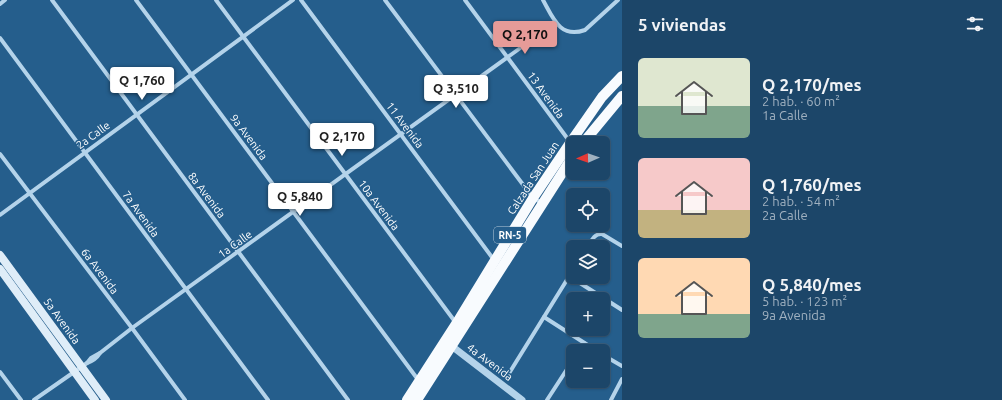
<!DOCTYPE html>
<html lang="es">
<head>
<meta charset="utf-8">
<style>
	:root { --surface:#1c4669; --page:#254d6f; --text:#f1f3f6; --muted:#a0b1c0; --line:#3a5e7d; --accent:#e69b98 }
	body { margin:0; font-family:Ubuntu,sans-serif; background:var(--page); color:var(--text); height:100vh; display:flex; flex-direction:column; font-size:15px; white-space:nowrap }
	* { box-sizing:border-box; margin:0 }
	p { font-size:13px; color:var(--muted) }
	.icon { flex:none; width:22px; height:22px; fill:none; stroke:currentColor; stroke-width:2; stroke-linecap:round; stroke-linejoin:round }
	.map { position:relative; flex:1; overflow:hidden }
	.details { display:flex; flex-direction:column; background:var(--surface); width:380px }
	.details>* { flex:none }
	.needle { width:26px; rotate:268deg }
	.tools { position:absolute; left:566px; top:136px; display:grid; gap:8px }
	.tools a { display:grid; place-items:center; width:44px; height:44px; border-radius:6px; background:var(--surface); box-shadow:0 1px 3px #0004,0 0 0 1px var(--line); font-size:20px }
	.price { position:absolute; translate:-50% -34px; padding:0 9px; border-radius:4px; background:#fff; color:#222; font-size:13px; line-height:26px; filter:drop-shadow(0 1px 2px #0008) }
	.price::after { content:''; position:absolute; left:50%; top:24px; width:12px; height:9px; margin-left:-6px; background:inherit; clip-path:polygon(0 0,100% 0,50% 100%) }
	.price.current { background:var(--accent); color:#111 }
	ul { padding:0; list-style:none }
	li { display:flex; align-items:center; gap:12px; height:100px; padding:0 16px }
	li span { display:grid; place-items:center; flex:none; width:112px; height:80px; border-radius:6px; color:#555 }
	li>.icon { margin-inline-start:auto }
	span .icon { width:48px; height:48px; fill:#fffc; stroke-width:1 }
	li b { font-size:17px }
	h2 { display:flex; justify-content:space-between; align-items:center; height:48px; padding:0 16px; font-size:17px }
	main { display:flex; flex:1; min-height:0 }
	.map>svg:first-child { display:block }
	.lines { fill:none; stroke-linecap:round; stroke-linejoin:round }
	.minor { stroke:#b4d3ea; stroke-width:4 }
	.tertiary { stroke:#b4d3ea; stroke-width:7 }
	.secondary { stroke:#dfedf8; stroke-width:8 }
	.primary { stroke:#f8fbfe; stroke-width:10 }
	.labels { text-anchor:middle; stroke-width:3; stroke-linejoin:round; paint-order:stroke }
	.shield { fill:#255e8c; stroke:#becfdc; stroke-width:1 }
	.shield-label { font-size:10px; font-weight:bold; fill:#fff }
	.street-label { font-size:11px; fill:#fff; stroke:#255e8c }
</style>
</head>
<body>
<main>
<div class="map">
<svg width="622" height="400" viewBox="0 0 622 400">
	<rect width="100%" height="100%" fill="#255e8c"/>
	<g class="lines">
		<!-- minor -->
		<g class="minor">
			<path d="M52,0L348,400"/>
			<path d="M136,0L419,381"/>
			<path d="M216,0L456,323"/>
			<path d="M301,0L494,260"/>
			<path d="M385,0L533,198L542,203"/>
			<path d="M465,0L570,142"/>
			<path d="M543,0C553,18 560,39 585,30L618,0"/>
			<path d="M0,4L5,0"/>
			<path d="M0,38L268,400"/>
			<path d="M0,154L132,328L185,400"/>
			<path d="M0,215L293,0"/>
			<path d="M588,247C591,242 594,233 602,234L622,246"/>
			<path d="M569,276L622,310"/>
			<path d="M544,317L597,351"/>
			<path d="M579,351L584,343"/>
			<path d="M603,355L622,366"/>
			<path d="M87,363C93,361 97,358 100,353L132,328L555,23"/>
			<path d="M0,372L21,400"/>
			<path d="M508,375L573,270"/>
			<path d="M34,400L87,363L91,358L100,353"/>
			<path d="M547,400L573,360"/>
			<path d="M611,400L622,379"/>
		</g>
		<!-- tertiary -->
		<path class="tertiary" d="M449,344L522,400"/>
		<!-- secondary -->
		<g class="secondary">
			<path d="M0,255L106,400"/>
			<path d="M0,269L95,400"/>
		</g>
		<!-- primary -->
		<g class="primary">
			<path d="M583,143L622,96"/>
			<path d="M407,400L456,324L533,198L570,143L602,97L622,76"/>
			<path d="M417,400L573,156"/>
		</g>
	</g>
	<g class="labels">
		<!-- shield labels -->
		<rect class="shield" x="494" y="227" width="32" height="16" rx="3"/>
		<g class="shield-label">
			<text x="510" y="239">RN-5</text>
		</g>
		<!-- street labels -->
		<g class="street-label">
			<text transform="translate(546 95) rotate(54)" y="4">13 Avenida</text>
			<text transform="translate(405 125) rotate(53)" y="4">11 Avenida</text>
			<text transform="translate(93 135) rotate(-36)" y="4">2a Calle</text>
			<text transform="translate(249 137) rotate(53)" y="4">9a Avenida</text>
			<text transform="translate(533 178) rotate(-57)" y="4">Calzada San Juan</text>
			<text transform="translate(207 195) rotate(53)" y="4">8a Avenida</text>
			<text transform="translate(379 205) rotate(53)" y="4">10a Avenida</text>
			<text transform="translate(141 214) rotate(54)" y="4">7a Avenida</text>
			<text transform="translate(235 244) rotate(-36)" y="4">1a Calle</text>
			<text transform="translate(100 271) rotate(53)" y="4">6a Avenida</text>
			<text transform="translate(62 321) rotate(54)" y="4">5a Avenida</text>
			<text transform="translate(490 362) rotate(37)" y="4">4a Avenida</text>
		</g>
	</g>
</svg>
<div class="tools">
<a><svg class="needle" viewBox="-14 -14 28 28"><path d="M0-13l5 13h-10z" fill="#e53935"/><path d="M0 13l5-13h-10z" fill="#a0b1c0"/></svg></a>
<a><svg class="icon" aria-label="locate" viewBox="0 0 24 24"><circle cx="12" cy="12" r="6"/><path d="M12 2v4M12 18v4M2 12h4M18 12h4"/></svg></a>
<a><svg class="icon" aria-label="layers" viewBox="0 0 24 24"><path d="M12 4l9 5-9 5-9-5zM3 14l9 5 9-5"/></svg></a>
<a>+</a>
<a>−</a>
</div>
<b class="price current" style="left:525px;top:55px">Q 2,170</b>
<b class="price" style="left:142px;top:101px">Q 1,760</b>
<b class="price" style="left:456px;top:109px">Q 3,510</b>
<b class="price" style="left:342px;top:157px">Q 2,170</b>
<b class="price" style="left:300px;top:217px">Q 5,840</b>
</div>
<section class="details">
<h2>5 viviendas<svg class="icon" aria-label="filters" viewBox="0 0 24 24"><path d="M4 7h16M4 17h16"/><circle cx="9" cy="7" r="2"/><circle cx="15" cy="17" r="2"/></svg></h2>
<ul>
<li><span style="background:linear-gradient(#dfe7d0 60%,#7fa58c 0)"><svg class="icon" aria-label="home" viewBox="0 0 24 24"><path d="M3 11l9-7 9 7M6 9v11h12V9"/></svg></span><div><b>Q 2,170/mes</b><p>2 hab. · 60 m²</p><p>1a Calle</p></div></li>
<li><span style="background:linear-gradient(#f6c9c9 65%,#c2b280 0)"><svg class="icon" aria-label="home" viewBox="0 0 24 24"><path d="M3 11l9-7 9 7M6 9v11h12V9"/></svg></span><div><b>Q 1,760/mes</b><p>2 hab. · 54 m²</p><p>2a Calle</p></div></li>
<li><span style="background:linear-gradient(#ffd9b3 70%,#7fa58c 0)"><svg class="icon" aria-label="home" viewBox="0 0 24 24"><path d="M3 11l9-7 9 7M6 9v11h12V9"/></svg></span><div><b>Q 5,840/mes</b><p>5 hab. · 123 m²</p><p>9a Avenida</p></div></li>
</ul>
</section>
</main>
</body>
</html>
